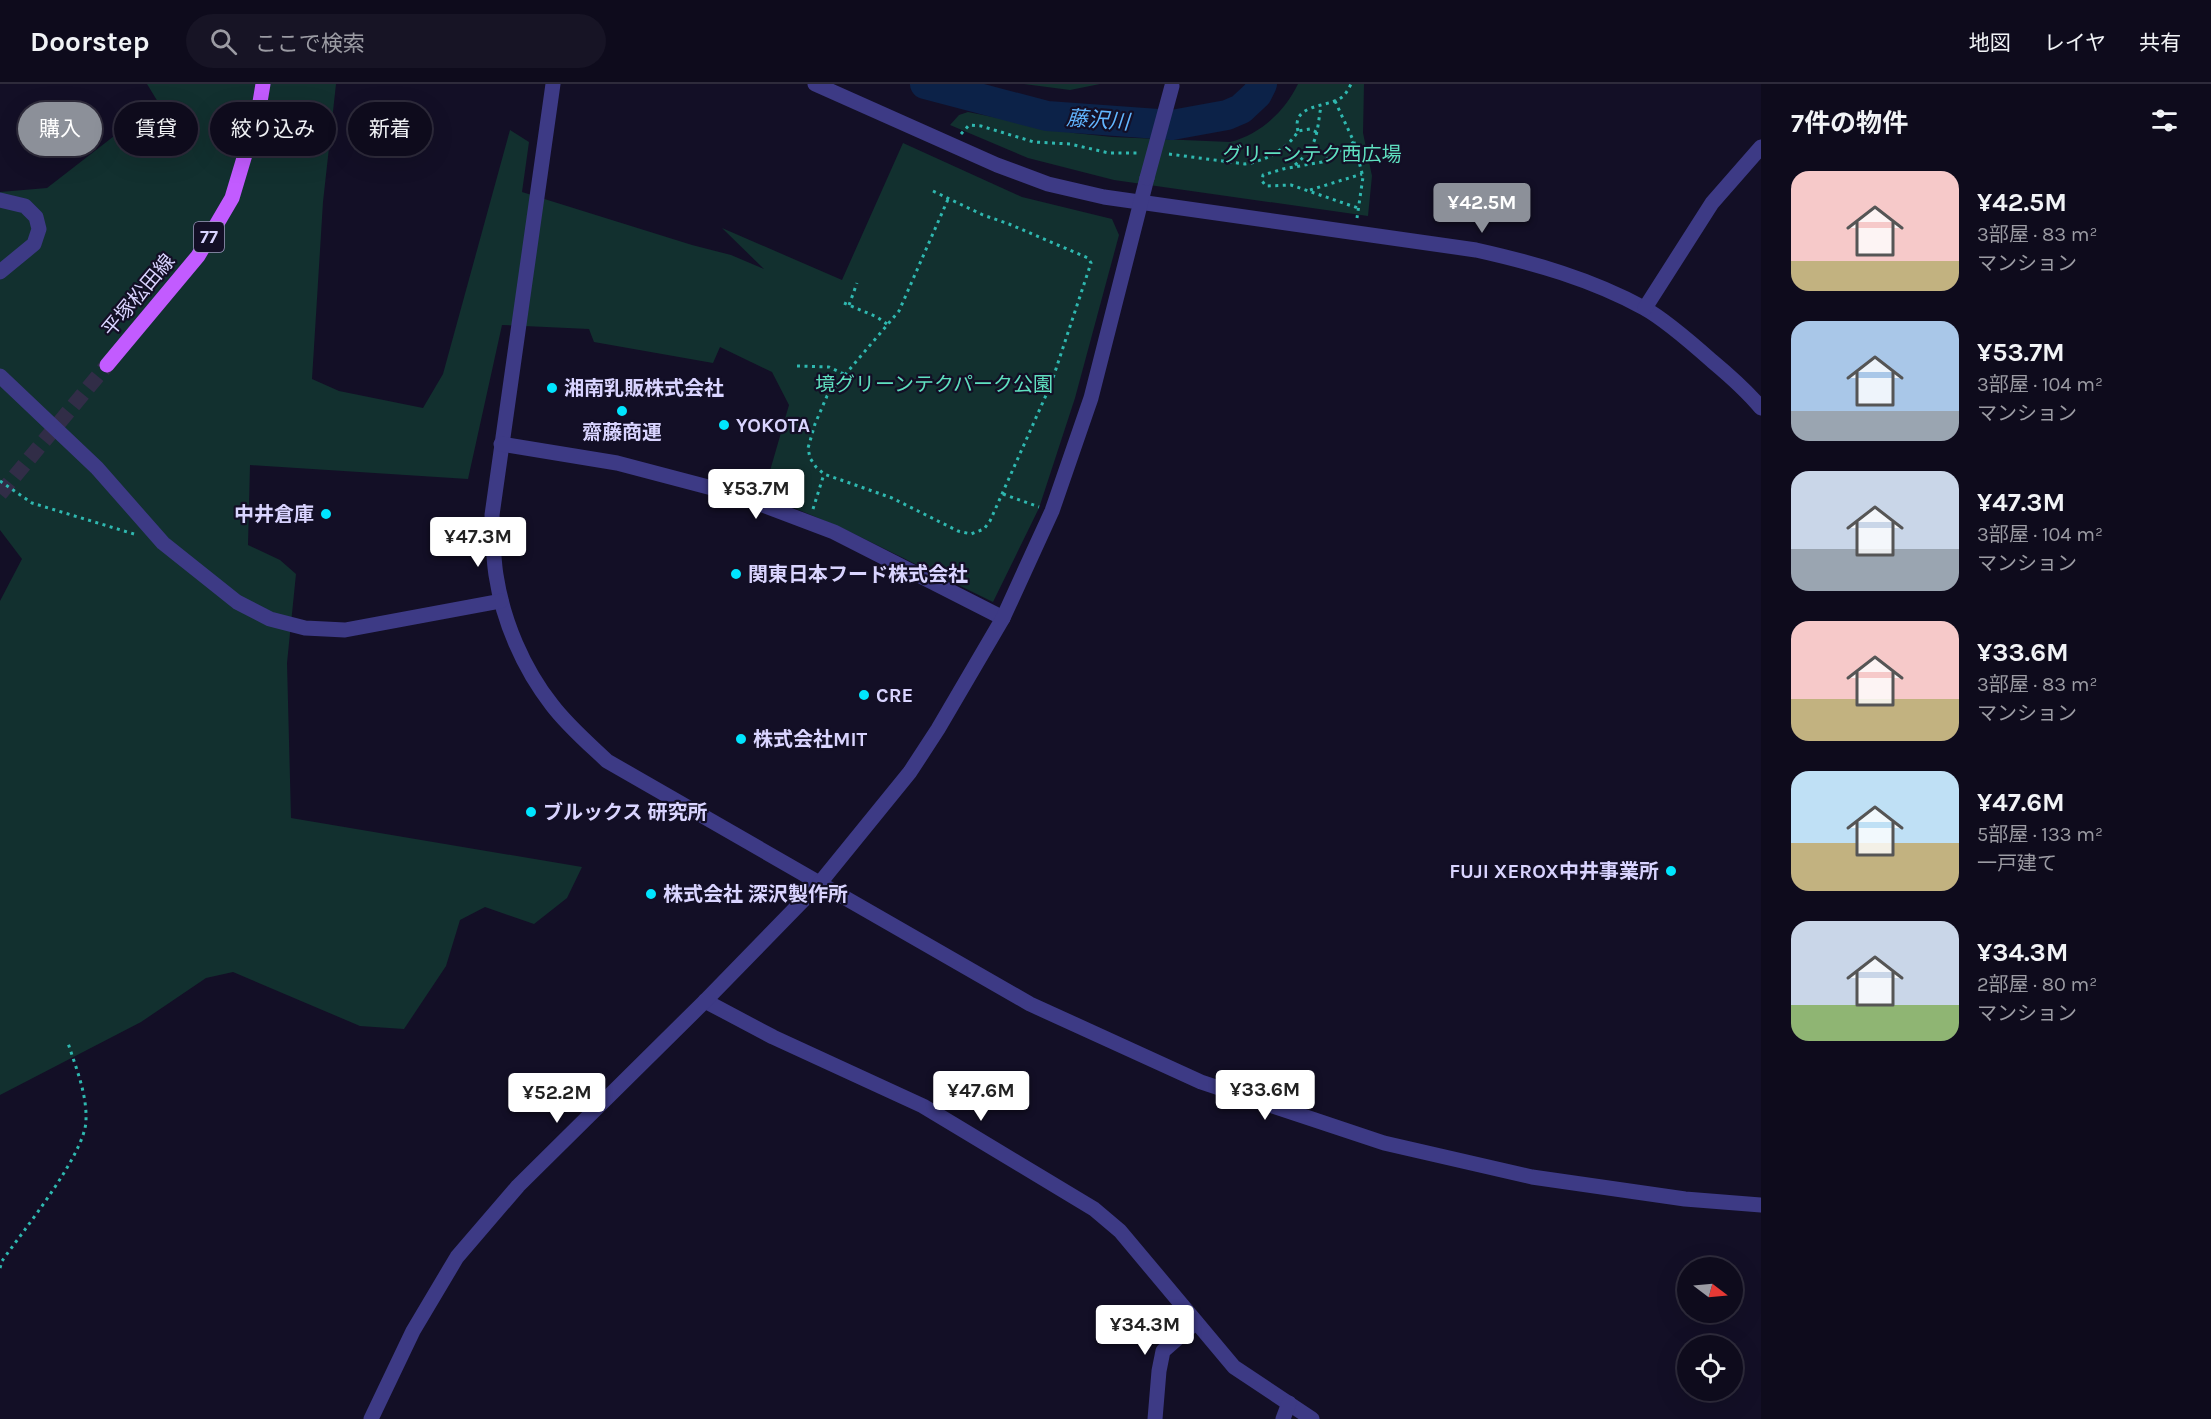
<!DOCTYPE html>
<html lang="ja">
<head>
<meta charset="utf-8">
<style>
	:root { --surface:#0e0b1c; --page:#171425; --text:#f1f3f6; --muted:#9b9ba3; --line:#2e2b3b; --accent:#8c9099 }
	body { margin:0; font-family:Karla,"Noto Sans JP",sans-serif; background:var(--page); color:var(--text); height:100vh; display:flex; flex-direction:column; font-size:22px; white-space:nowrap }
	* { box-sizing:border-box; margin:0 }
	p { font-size:20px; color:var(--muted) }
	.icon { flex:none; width:33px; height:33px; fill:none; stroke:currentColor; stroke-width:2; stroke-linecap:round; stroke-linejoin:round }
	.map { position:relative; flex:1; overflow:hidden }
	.details { display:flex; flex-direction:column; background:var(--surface); width:450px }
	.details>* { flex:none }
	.banner { position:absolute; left:18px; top:18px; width:570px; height:54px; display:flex; gap:12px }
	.needle { width:39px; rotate:106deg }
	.fabs { position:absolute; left:1677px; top:1173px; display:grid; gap:12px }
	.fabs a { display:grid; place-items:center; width:66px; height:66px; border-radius:50%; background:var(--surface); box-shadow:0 6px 24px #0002,0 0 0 2px var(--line); font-size:30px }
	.price { position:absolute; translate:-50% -51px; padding:0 14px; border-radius:6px; background:#fff; color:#222; font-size:20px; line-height:39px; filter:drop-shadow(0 2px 3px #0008) }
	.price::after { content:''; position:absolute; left:50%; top:36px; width:18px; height:14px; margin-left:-9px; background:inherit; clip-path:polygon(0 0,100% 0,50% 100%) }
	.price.on { background:var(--accent); color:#fff }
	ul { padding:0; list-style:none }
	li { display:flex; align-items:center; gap:18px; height:150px; padding:0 30px }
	li span { display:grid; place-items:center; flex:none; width:168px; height:120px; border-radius:18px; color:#555 }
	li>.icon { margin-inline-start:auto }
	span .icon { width:72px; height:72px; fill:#fffc; stroke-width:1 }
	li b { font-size:26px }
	h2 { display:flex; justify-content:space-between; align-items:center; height:72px; padding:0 30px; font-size:26px }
	.tag { padding:0 21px; border-radius:27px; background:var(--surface); box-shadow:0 6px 24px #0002,0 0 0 2px var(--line); font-size:21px; line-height:54px }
	.tag.on { background:var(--accent); color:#fff }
	header { display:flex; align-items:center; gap:36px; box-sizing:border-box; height:84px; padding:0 30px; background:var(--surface); border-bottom:2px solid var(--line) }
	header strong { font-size:28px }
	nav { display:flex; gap:33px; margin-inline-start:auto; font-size:21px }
	.search { width:420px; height:54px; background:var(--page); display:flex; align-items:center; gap:15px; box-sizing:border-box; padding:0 21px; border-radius:33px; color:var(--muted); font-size:22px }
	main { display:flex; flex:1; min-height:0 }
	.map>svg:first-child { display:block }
	.green { fill:#12302f }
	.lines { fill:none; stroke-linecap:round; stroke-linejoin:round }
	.river { stroke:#0c2248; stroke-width:30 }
	.major-tunnel { stroke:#312d47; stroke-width:15; stroke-dasharray:15 8; stroke-linecap:butt }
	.path { stroke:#2fb8b0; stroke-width:3; stroke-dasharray:3 4.5; stroke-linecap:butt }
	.minor { stroke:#3d3a85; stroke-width:15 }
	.major { stroke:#c25bff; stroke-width:15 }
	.minor-bridge { stroke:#3d3a85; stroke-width:15 }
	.poi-dot { fill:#00e5ff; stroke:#130f26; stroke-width:2 }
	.labels { text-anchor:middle; stroke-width:4.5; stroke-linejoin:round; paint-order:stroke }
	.shield { fill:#130f26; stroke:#9e99be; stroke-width:1.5 }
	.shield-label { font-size:18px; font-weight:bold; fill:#d9d4ff }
	.park-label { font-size:20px; fill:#5fe0c0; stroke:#130f26 }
	.street-label { font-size:20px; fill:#d9d4ff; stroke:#130f26 }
	.poi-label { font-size:20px; font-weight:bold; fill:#d9d4ff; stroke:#130f26; text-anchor:start }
	.water-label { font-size:21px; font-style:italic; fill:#62b6ff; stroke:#130f26 }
</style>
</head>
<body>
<header>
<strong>Doorstep</strong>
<div class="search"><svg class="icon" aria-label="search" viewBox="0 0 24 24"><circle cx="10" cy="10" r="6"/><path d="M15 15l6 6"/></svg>ここで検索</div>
<nav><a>地図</a><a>レイヤ</a><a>共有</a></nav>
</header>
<main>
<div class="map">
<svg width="1761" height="1335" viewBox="0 0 1761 1335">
	<rect width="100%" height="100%" fill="#130f26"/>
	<!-- green -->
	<g class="green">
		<path d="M147,0H336L323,118L312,295L339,307L423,324L443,290L510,46L529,58L522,108L692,161L731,171L764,185L722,144L842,196L903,59L1022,113L1112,135L1119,151L1075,314L1039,424L993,518L842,444L763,411L789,321L772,288L720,263L713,279L594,258L589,245L502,241L468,395L250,381L248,461L280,476L296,490L287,579L291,734L582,783L567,814L534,840L485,823L460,836L446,882L404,945L360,942L233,888L206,894L141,938L0,1011V517L22,475L0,446V108L47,104L158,18Z"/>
		<path d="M1024,0H1100L1070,6Z"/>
		<path d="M1298,0H1364L1363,49L1372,92L1368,132L1114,96L1028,74L950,41L959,31L968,28L1074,49L1112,53L1230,58C1260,51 1285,27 1298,0Z"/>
	</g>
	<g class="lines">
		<!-- river -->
		<path class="river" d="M925,0L1047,32L1172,41L1227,31L1241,25L1257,10L1262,0"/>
		<!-- major-tunnel -->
		<path class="major-tunnel" d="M0,410L107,281"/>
		<!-- path -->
		<g class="path">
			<path d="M1335,17L1354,58L1363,93L1357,134"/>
			<path d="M1298,47C1291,21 1325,23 1339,15C1345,12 1348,6 1351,0"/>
			<path d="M961,50L969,41L981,42L1034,58L1070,60L1109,69H1138"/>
			<path d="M1354,58L1322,78L1283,85L1263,91L1262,97L1266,102L1291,101L1358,124"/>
			<path d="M1169,70L1245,80C1265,77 1288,65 1298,47L1310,45L1318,49"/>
			<path d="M1295,81C1319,60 1316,51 1321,22"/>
			<path d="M1310,106L1362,90"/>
			<path d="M933,107L983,131L1009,140L1088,174L1091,179L1051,300L990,437L984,445L971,450L958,447L892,414L824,390L816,383L810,374L808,364L815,340L827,312L899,227L949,113"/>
			<path d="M844,219L877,233L887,240"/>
			<path d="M849,221L857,199"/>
			<path d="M797,282L829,283L844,290"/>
			<path d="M0,397L32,419L134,450"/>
			<path d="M1003,410L1039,423"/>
			<path d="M813,425L824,390"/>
			<path d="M0,1184L2,1177C23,1147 86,1069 86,1036C87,1010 76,984 68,959"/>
		</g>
		<!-- minor -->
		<g class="minor">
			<path d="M553,0L492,431C493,451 493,472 496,491C503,537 523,584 552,621C568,642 588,659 607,677L1030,920L1201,998L1384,1059L1532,1093L1685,1115L1761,1121"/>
			<path d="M815,0L997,81L1048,100L1104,113L1476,166C1534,179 1591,195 1644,224C1664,235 1694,261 1712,277C1730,292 1746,306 1761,324"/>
			<path d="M0,116L25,122L36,133L39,145L34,160L0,188"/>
			<path d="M1645,224L1712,119L1761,63"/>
			<path d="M0,292L97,384L163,459L237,518L270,535L305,544L345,546L501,517"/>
			<path d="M501,360L617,379L731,409L834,448L1003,534"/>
			<path d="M705,917L773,953L923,1022L1094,1125L1120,1147L1234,1283L1312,1335"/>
			<path d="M371,1335L413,1247L457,1173L518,1102L705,917L819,800L910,688L938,645L1003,534L1052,427L1091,314L1147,94"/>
			<path d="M1155,1335L1159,1287L1163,1267L1196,1238"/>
			<path d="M1283,1335L1289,1319"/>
		</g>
		<!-- major -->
		<path class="major" d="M107,281L198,172L232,114L259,24L263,0"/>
		<!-- minor-bridge -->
		<path class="minor-bridge" d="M1147,94L1172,2"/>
	</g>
	<!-- markers -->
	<g class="poi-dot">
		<circle cx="552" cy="304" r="6"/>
		<circle cx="622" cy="327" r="6"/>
		<circle cx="724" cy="341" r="6"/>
		<circle cx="326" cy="430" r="6"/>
		<circle cx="736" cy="490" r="6"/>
		<circle cx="864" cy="611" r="6"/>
		<circle cx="741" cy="655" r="6"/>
		<circle cx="531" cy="728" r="6"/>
		<circle cx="1671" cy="787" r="6"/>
		<circle cx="651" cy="810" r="6"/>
	</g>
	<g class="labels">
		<!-- shield labels -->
		<rect class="shield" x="194" y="138" width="30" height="30" rx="4.5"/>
		<g class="shield-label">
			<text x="209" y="159">77</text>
		</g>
		<!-- park labels -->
		<g class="park-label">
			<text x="1312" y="77">グリーンテク西広場</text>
			<text x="934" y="307">境グリーンテクパーク公園</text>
		</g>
		<!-- street labels -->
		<g class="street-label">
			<text transform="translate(138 211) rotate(-50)" y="7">平塚松田線</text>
		</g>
		<!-- poi labels -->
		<g class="poi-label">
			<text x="564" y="311">湘南乳販株式会社</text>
			<text x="736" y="348">YOKOTA</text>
			<text x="622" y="355" text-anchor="middle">齋藤商運</text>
			<text x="314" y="437" text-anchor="end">中井倉庫</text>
			<text x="748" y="497">関東日本フード株式会社</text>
			<text x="876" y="618">CRE</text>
			<text x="753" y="662">株式会社MIT</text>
			<text x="543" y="735">ブルックス 研究所</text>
			<text x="1659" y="794" text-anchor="end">FUJI XEROX中井事業所</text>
			<text x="663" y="817">株式会社 深沢製作所</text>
		</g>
		<!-- water labels -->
		<g class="water-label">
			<text transform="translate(1098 36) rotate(4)" y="7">藤沢川</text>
		</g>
	</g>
</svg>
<div class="fabs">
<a><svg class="needle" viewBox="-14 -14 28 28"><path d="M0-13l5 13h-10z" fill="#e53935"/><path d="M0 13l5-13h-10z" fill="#9b9ba3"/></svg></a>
<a><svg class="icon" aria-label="locate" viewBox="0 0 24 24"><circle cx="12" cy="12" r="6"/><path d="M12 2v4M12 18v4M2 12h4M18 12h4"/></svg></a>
</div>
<b class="price on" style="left:1482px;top:150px">¥42.5M</b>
<b class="price" style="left:756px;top:436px">¥53.7M</b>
<b class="price" style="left:478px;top:484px">¥47.3M</b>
<b class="price" style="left:1265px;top:1037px">¥33.6M</b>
<b class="price" style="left:981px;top:1038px">¥47.6M</b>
<b class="price" style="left:557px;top:1040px">¥52.2M</b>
<b class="price" style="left:1145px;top:1272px">¥34.3M</b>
<div class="banner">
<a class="tag on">購入</a>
<a class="tag">賃貸</a>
<a class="tag">絞り込み</a>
<a class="tag">新着</a>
</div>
</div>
<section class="details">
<h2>7件の物件<svg class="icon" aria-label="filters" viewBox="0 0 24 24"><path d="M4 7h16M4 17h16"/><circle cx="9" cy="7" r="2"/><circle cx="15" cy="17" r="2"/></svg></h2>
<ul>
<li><span style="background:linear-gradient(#f6c9c9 75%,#c2b280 0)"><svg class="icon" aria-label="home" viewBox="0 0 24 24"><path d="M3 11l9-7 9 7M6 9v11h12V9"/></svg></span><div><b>¥42.5M</b><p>3部屋 · 83 m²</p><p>マンション</p></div></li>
<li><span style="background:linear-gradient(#a9c7e8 75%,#9aa5b1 0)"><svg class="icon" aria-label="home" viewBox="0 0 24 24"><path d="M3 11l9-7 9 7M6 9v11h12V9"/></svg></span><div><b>¥53.7M</b><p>3部屋 · 104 m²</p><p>マンション</p></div></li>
<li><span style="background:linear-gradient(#c9d6e8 65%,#9aa5b1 0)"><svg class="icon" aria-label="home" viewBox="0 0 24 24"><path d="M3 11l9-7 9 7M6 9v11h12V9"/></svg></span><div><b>¥47.3M</b><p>3部屋 · 104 m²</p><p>マンション</p></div></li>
<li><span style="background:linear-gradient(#f6c9c9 65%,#c2b280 0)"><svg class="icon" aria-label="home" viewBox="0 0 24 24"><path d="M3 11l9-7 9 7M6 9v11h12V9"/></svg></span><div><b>¥33.6M</b><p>3部屋 · 83 m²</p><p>マンション</p></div></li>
<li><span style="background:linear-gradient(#bfe0f5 60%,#c2b280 0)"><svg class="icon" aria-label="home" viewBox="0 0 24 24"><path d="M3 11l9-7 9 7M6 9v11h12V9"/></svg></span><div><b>¥47.6M</b><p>5部屋 · 133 m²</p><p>一戸建て</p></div></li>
<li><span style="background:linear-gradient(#c9d6e8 70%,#8fb573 0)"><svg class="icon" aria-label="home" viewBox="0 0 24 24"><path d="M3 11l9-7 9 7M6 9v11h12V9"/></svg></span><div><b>¥34.3M</b><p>2部屋 · 80 m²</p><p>マンション</p></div></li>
</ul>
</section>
</main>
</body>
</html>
